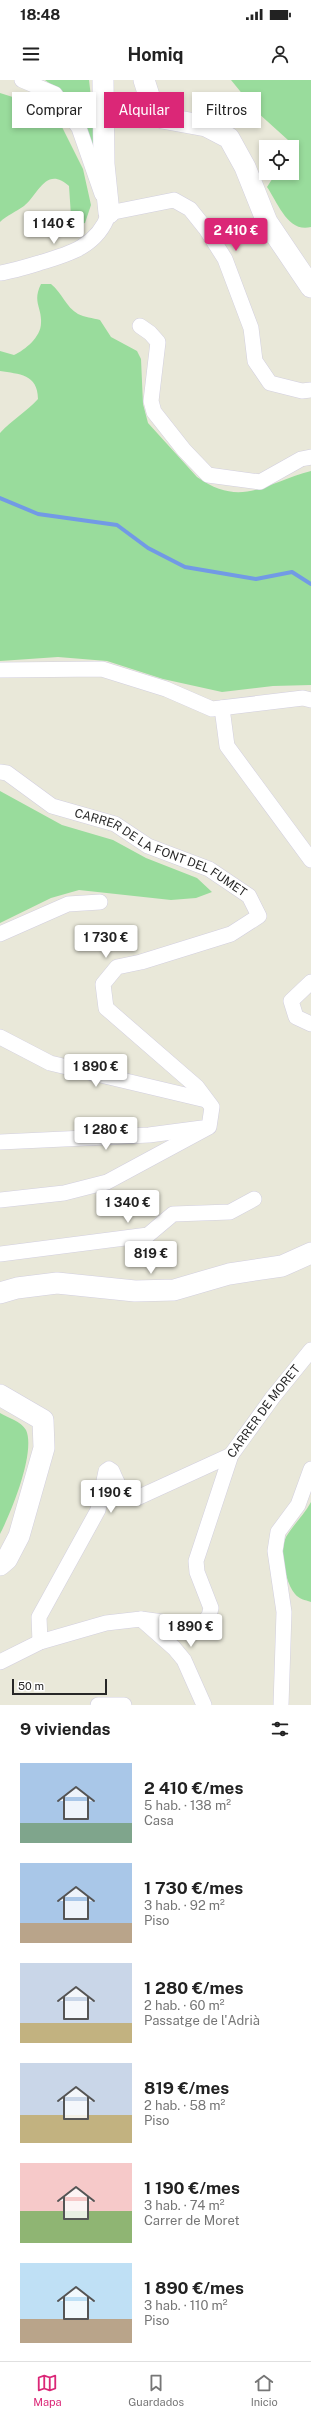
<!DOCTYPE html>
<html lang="es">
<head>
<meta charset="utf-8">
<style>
	:root { --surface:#fff; --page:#f6f6f6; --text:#222; --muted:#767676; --line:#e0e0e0; --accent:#db2777 }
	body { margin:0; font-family:"Public Sans",sans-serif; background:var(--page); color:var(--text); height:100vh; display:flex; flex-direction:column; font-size:15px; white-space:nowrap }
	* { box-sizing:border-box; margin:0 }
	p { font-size:13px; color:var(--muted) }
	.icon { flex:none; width:22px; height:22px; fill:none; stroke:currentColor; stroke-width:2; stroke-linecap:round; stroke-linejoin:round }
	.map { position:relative; height:1625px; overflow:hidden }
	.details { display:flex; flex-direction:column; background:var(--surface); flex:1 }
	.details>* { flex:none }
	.top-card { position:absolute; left:12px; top:12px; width:287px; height:36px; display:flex; gap:8px }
	.controls { position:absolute; left:259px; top:60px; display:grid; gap:8px }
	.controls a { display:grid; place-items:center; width:40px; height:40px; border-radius:0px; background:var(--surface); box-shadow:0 2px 6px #0003; font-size:20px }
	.scale { position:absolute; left:12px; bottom:10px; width:95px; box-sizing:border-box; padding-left:4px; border:2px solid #272727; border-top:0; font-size:11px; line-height:14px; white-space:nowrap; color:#272727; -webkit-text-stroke:3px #fff; paint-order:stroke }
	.price { position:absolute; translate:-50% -34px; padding:0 9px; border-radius:4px; background:#fff; color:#222; font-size:13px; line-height:26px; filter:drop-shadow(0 1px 2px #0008) }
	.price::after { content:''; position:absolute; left:50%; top:24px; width:12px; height:9px; margin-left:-6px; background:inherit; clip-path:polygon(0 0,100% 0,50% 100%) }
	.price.active { background:var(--accent); color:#fff }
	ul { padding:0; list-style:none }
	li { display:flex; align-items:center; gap:12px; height:100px; padding:0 20px }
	li span { display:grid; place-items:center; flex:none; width:112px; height:80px; border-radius:0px; color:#555 }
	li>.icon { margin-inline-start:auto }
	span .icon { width:48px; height:48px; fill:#fffc; stroke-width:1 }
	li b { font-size:17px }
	h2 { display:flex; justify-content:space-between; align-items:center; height:48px; padding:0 20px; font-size:17px }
	.tag { padding:0 14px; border-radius:0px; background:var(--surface); box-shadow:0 2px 6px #0003; font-size:14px; line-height:36px }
	.tag.active { background:var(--accent); color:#fff }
	.status { display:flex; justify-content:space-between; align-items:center; height:28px; padding:0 20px; background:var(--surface); direction:ltr }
	.status svg { height:11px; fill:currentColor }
	header { display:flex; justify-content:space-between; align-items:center; height:52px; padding:0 20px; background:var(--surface); font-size:18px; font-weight:700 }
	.dock { display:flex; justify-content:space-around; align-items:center; height:56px; border-top:1px solid var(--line); background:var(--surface); font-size:11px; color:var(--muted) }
	.dock a { display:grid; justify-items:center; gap:2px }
	.dock .active { color:var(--accent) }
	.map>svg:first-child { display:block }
	.green { fill:#99dc9c }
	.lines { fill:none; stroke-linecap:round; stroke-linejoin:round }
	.stream { stroke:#729ae5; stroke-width:4 }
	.street-casing { stroke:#d2cfdf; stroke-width:16 }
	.secondary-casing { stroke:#d2cfdf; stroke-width:22 }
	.street { stroke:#fff; stroke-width:15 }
	.secondary { stroke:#fff; stroke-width:21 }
	.labels { text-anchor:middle; stroke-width:4; stroke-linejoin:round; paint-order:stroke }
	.street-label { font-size:12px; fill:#272727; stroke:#fff }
</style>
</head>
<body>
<div class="status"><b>18:48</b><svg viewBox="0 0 49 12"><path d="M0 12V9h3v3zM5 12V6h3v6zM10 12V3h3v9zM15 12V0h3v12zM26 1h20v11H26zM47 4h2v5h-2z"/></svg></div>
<header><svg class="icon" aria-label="menu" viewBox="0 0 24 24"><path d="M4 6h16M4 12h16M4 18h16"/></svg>Homiq<svg class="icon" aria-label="person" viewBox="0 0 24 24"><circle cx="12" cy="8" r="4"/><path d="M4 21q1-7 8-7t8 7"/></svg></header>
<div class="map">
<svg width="311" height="1625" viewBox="0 0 311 1625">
	<rect width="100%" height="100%" fill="#e9e8d9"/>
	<!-- green -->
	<g class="green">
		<path d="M45,0H89L95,52V71C84,42 71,18 45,0Z"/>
		<path d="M231,0H311V147C288,153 278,123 267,107L276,93H292L293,68L288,60L257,32Z"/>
		<path d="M0,13L38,25L56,35L83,89L91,125L85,143L76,145L71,136L69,106C46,85 38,115 24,126C16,132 7,135 0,142Z"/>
		<path d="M41,204H51C62,213 66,227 78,234C84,237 93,238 100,240L111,257L137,271L141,279L143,324L148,343L197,397C242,429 267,402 311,391V605L273,606L222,612L163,599L107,581L58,577L0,581V353C12,340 26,332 38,319C38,294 19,294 0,291V271L14,275C25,270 41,257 41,243C42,227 32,222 41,204Z"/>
		<path d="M0,711L62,745L113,760L146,778L197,798L212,812L196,818L171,820L79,810L51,818L0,843Z"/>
		<path d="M0,1333C8,1338 21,1341 26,1350C36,1372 11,1433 0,1454Z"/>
		<path d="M311,1422V1522C305,1520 299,1519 295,1514C285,1502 279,1471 286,1457C293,1445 304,1435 311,1422Z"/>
	</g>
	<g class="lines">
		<!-- stream -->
		<path class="stream" d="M0,418L38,434L117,445L148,468L185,487L256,499L292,492L311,504"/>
		<defs>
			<g id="street">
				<path d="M22,0L55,14L79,48L102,114"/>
				<path d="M109,133L174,120L190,129L206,149L225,179L251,248L255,281L270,303L302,311L311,310"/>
				<path d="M0,193C13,191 26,187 39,183C70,174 98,166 109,133"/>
				<path d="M140,246L150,253L158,262L151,321L154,332L184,370L208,395L260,402L301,379L311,377"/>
				<path d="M0,590L102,589L166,609L212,629L303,618L311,620"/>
				<path d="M222,628L227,666L311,780"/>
				<path id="s1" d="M0,692L7,693L52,726L115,744L148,766L209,789L249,816L259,836L231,854L141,882L117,887L103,904L106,928L197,1007L212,1027L209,1047L107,1102L64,1113L0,1120"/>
				<path d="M0,854L68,824L100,822"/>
				<path d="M311,902L291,921L296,937L311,944"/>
				<path d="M0,957L50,983L206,1020"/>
				<path d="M0,1062L149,1055L202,1048"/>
				<path d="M0,1174L148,1155L173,1134L230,1132L254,1119"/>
				<path d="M141,1539L174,1568L184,1580L204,1625"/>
				<path d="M40,1562L39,1537L98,1430L106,1391L109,1389L112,1391C118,1404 121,1416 137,1418L231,1375"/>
				<path id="s2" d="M0,1582L40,1562L106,1543L141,1539L192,1546L202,1544L209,1536L211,1528L197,1492L196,1481L231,1375L273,1317L311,1270"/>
				<path d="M98,1625H124"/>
				<path d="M281,1625L284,1532L275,1471L278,1452L298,1425L311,1389"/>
			</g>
			<g id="secondary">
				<path d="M103,0L104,84L109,133"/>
				<path d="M144,0L152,25L162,38L206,46L229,58L245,87L267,142L311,207"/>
				<path d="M0,1213L17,1208L57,1203L135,1211L174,1210L229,1194L282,1186L311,1173"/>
				<path d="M0,1315L43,1340L44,1368L19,1456L7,1479L0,1485"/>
			</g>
		</defs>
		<!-- street casing -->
		<use href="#street" class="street-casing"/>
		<!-- secondary casing -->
		<use href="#secondary" class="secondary-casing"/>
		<!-- street -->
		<use href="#street" class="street"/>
		<!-- secondary -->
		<use href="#secondary" class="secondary"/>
	</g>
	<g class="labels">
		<!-- street labels -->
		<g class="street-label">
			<text dy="4" stroke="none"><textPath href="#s1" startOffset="182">CARRER DE LA FONT DEL FUMET</textPath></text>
			<text dy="4" stroke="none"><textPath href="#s2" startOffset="445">CARRER DE MORET</textPath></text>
		</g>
	</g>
</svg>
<div class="controls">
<a><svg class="icon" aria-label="locate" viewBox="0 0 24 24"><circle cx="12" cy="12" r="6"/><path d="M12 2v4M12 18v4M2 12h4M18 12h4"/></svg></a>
</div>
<div class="scale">50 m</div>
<b class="price" style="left:54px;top:165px">1 140 €</b>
<b class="price active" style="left:236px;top:172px">2 410 €</b>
<b class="price" style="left:106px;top:879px">1 730 €</b>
<b class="price" style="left:96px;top:1008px">1 890 €</b>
<b class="price" style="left:106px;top:1071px">1 280 €</b>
<b class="price" style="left:128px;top:1144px">1 340 €</b>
<b class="price" style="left:151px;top:1195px">819 €</b>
<b class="price" style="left:111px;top:1434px">1 190 €</b>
<b class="price" style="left:191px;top:1568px">1 890 €</b>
<div class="top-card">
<a class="tag">Comprar</a>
<a class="tag active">Alquilar</a>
<a class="tag">Filtros</a>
</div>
</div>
<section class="details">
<h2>9 viviendas<svg class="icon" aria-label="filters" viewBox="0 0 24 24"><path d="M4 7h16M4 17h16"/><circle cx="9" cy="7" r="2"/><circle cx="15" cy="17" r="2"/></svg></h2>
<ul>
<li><span style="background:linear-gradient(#a9c7e8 75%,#7fa58c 0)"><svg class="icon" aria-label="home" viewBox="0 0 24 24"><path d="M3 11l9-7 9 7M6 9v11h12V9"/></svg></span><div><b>2 410 €/mes</b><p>5 hab. · 138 m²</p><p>Casa</p></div></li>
<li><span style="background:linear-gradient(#a9c7e8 75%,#b9a48a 0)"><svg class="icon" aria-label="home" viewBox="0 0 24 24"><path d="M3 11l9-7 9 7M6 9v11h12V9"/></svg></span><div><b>1 730 €/mes</b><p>3 hab. · 92 m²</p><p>Piso</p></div></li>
<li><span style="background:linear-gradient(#c9d6e8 75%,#c2b280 0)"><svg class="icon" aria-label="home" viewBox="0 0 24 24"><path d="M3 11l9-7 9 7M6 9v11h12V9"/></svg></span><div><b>1 280 €/mes</b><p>2 hab. · 60 m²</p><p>Passatge de l'Adrià</p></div></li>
<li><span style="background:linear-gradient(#c9d6e8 65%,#c2b280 0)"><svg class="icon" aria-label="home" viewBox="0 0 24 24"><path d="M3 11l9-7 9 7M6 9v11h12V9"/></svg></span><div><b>819 €/mes</b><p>2 hab. · 58 m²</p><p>Piso</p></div></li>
<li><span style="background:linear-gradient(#f6c9c9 60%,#8fb573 0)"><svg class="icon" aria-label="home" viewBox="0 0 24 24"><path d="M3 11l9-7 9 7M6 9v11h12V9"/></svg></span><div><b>1 190 €/mes</b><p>3 hab. · 74 m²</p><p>Carrer de Moret</p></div></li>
<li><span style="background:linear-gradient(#bfe0f5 70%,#b9a48a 0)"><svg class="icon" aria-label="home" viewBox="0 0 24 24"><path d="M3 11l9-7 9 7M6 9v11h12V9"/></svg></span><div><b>1 890 €/mes</b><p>3 hab. · 110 m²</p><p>Piso</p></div></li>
</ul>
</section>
<nav class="dock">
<a class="active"><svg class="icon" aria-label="map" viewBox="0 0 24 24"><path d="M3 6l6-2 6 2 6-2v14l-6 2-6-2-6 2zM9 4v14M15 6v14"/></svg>Mapa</a>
<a><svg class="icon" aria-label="saved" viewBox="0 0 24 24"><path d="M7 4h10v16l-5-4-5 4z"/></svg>Guardados</a>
<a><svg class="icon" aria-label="home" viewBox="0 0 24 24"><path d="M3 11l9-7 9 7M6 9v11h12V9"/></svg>Inicio</a>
</nav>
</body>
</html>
